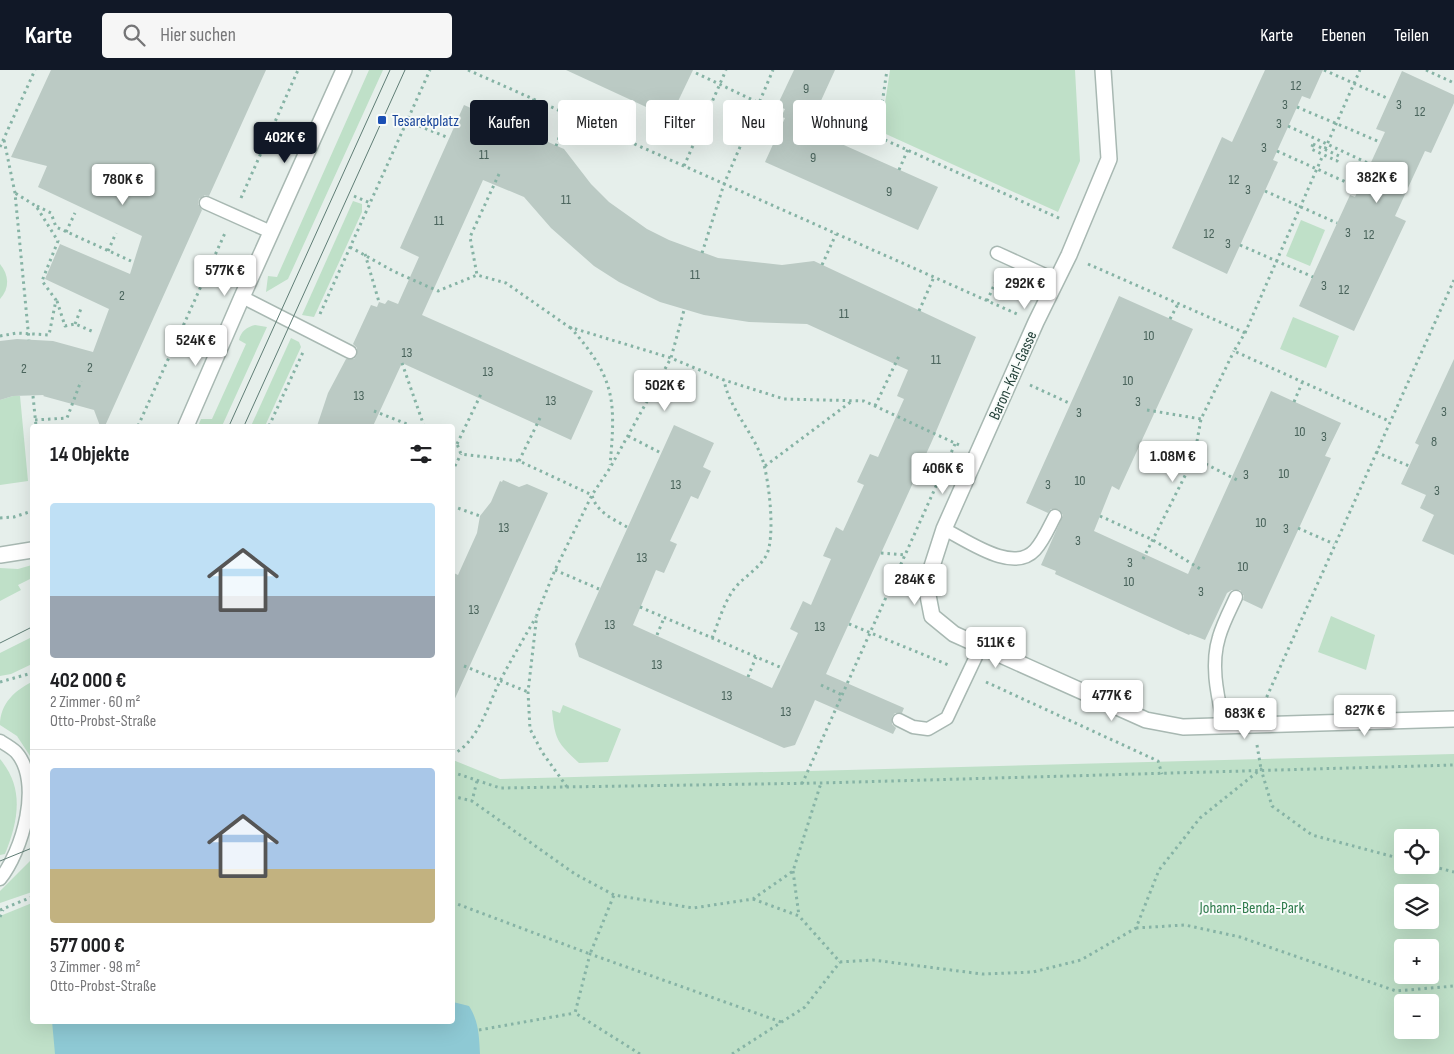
<!DOCTYPE html>
<html lang="de">
<head>
<meta charset="utf-8">
<style>
	:root { --surface:#fff; --page:#f6f6f6; --text:#202124; --muted:#757577; --line:#e0e0e0; --accent:#111827 }
	body { margin:0; font-family:"Sofia Sans Condensed",sans-serif; background:var(--page); color:var(--text); height:100vh; display:flex; flex-direction:column; font-size:19px; white-space:nowrap }
	* { box-sizing:border-box; margin:0 }
	p { font-size:16px; color:var(--muted) }
	.icon { flex:none; width:28px; height:28px; fill:none; stroke:currentColor; stroke-width:2; stroke-linecap:round; stroke-linejoin:round }
	.map { position:relative; flex:1; overflow:hidden }
	.sheet { position:absolute; left:30px; top:354px; width:425px; height:600px; display:flex; flex-direction:column; background:var(--surface); border-radius:5px; box-shadow:0 5px 20px #0002 }
	.sheet>* { flex:none }
	.guide { position:absolute; left:470px; top:30px; width:475px; height:45px; display:flex; gap:10px }
	.fabs { position:absolute; left:1394px; top:759px; display:grid; gap:10px }
	.fabs a { display:grid; place-items:center; width:45px; height:45px; border-radius:5px; background:var(--surface); box-shadow:0 5px 20px #0002; font-size:25px }
	.price { position:absolute; translate:-50% -42px; padding:0 11px; border-radius:5px; background:#fff; color:#222; font-size:16px; line-height:32px; filter:drop-shadow(0 1px 2px #0008) }
	.price::after { content:''; position:absolute; left:50%; top:30px; width:15px; height:11px; margin-left:-8px; background:inherit; clip-path:polygon(0 0,100% 0,50% 100%) }
	.price.active { background:var(--accent); color:#fff }
	ul { padding:0; list-style:none }
	li { display:grid; align-content:center; gap:10px; height:265px; padding:0 20px }
	li+li { border-top:1px solid var(--line) }
	li span { display:grid; place-items:center; height:155px; border-radius:5px; color:#555 }
	li>.icon { margin-inline-start:auto }
	span .icon { width:90px; height:90px; fill:#fffc; stroke-width:1 }
	li b { font-size:21px }
	h2 { display:flex; justify-content:space-between; align-items:center; height:60px; padding:0 20px; font-size:21px }
	.tag { padding:0 18px; border-radius:5px; background:var(--surface); box-shadow:0 5px 20px #0002; font-size:18px; line-height:45px }
	.tag.active { background:var(--accent); color:#fff }
	header { display:flex; align-items:center; gap:30px; box-sizing:border-box; height:70px; padding:0 25px; background:var(--accent); color:#fff }
	header strong { font-size:24px }
	nav { display:flex; gap:28px; margin-inline-start:auto; font-size:18px }
	.search { width:350px; height:45px; background:var(--page); display:flex; align-items:center; gap:12px; box-sizing:border-box; padding:0 18px; border-radius:5px; color:var(--muted); font-size:19px }
	.map>svg:first-child { display:block }
	.green { fill:#bfe0c8; fill-rule:evenodd }
	.water { fill:#8ec9d4 }
	.building { fill:#bbcac4 }
	.lines { fill:none; stroke-linecap:round; stroke-linejoin:round }
	.lane-casing { stroke:#a8b8b2; stroke-width:15 }
	.street-casing { stroke:#a8b8b2; stroke-width:18 }
	.path { stroke:#86b3a5; stroke-width:3; stroke-dasharray:2.5 4; stroke-linecap:butt }
	.lane { stroke:#fff; stroke-width:12 }
	.street { stroke:#fff; stroke-width:15 }
	.tram { stroke:#5f7d75; stroke-width:1 }
	.transit-dot { fill:#1a4fb4; stroke:#f7fbf9; stroke-width:2 }
	.labels { text-anchor:middle; stroke-width:4; stroke-linejoin:round; paint-order:stroke }
	.number-label { font-size:14px; fill:#4a645c }
	.transit-label { font-size:16px; fill:#164399; stroke:#f7fbf9; text-anchor:start }
	.street-label { font-size:16px; fill:#24423a; stroke:#f7fbf9 }
	.park-label { font-size:16px; fill:#2d7a4b; stroke:#f7fbf9 }
</style>
</head>
<body>
<header>
<strong>Karte</strong>
<div class="search"><svg class="icon" aria-label="search" viewBox="0 0 24 24"><circle cx="10" cy="10" r="6"/><path d="M15 15l6 6"/></svg>Hier suchen</div>
<nav><a>Karte</a><a>Ebenen</a><a>Teilen</a></nav>
</header>
<div class="map">
<svg width="1454" height="984" viewBox="0 0 1454 984">
	<rect width="100%" height="100%" fill="#e6efeb"/>
	<!-- green -->
	<g class="green">
		<path d="M369,0H383L288,209L266,222L268,206L277,207Z"/>
		<path d="M890,0H1075L1080,91L1058,142L877,60L883,47Z"/>
		<path d="M353,131L362,134V142L314,247L302,245Z"/>
		<path d="M1301,150L1325,160L1310,196L1286,186Z"/>
		<path d="M0,194C9,205 10,218 0,229Z"/>
		<path d="M1293,247L1339,266L1326,298L1280,279Z"/>
		<path d="M255,255L267,257L222,356H198L201,349H212L246,274L239,270C241,261 247,257 255,255Z"/>
		<path d="M291,268L299,272L301,277L265,356H251Z"/>
		<path d="M13,326H20L28,411L0,415V330Z"/>
		<path d="M32,495V508L18,515L21,520L0,531V498L18,499Z"/>
		<path d="M1331,546L1375,565L1366,600L1318,582Z"/>
		<path d="M32,567V594L11,604L0,606V583Z"/>
		<path d="M32,612V689L17,666L0,655C0,634 15,620 32,612Z"/>
		<path d="M563,635L621,659L608,692L579,693C557,672 555,670 552,640L560,643Z"/>
		<path d="M1454,684V984H0V846L32,833V951H452L453,690L500,709ZM1402,768H1430V795H1402ZM1402,822H1430V850H1402ZM1402,878H1430V905H1402ZM1402,932H1430V960H1402Z"/>
		<path d="M0,689C25,719 18,751 5,784L0,785Z"/>
		<path d="M32,789V822L0,833V821Z"/>
	</g>
	<!-- water -->
	<path class="water" d="M453,932L469,936C479,952 479,966 480,984H55L52,951H452Z"/>
	<!-- building -->
	<g class="building">
		<path d="M51,0H266L209,126L205,125L199,129L198,134L202,140L105,356H100L94,340L43,326L44,325L13,326L0,330V271L17,269L53,271L93,282L109,239L45,209L60,174L130,204L142,166L38,117L47,96L11,87Z"/>
		<path d="M566,0H693L670,48Z"/>
		<path d="M794,0H835L808,59L938,117L918,160L765,92L785,48L781,47L785,39L777,36Z"/>
		<path d="M1265,0H1323L1310,29L1302,26L1273,90L1278,92L1227,204L1172,178L1222,67L1232,72Z"/>
		<path d="M1402,1L1454,25V33L1431,83L1425,81L1395,146L1406,151L1354,261L1299,236L1350,125L1355,127L1385,62L1376,59Z"/>
		<path d="M464,35L564,79L591,114L609,132L647,159L669,170L718,188L782,195L814,191L976,267L932,371L826,604L904,638L902,643H895L892,647V654L896,658L893,664L815,630L795,675L784,678L579,587L575,574L674,355L714,373L703,397L711,401L698,429L691,426L670,471L677,474L664,503L656,500L633,555L772,618L798,563L790,559L803,531L811,535L831,489L823,486L836,457L843,461L864,415L857,412L870,384L878,387L904,329L897,326L908,300L807,254L749,252L704,245L660,232L619,212L594,196L551,158L524,127L483,110L422,245L593,321L571,370L402,293L373,356H317L328,323L346,289H354L357,285V278L353,274L371,235L377,237L379,232L385,234L388,230L398,234L419,187L400,178Z"/>
		<path d="M1119,226L1193,259L1119,420L1112,416L1094,461L1188,504L1271,321L1341,353L1325,386L1331,388L1262,539L1243,530L1244,526L1240,520H1232L1227,523L1205,570L1190,564L1189,565L1055,504L1056,501L1041,495L1063,445L1058,439H1051L1048,443L1026,433Z"/>
		<path d="M1454,289V485L1422,471L1434,445L1420,438L1426,425L1401,414L1419,375L1415,373Z"/>
		<path d="M503,410L519,417L527,414L548,423L452,635V502L458,505L477,463L480,446L491,432L500,411L502,412Z"/>
	</g>
	<g class="lines">
		<defs>
			<g id="lane">
				<path d="M206,133L271,162"/>
				<path d="M997,183L1056,210"/>
				<path d="M242,227L350,282"/>
				<path d="M944,459C968,471 1013,504 1035,480C1044,470 1049,457 1055,446"/>
				<path d="M899,650L913,657L928,659L947,648L981,576"/>
				<path d="M1224,656C1218,627 1210,596 1219,567C1223,553 1230,540 1236,527"/>
				<path d="M0,671C5,674 12,678 16,682C43,712 22,782 0,809"/>
			</g>
			<g id="street">
				<path d="M1103,0L1109,89L1069,185L1036,252L944,459L926,515L932,546L954,564L1146,650L1183,657L1454,649"/>
				<path d="M186,356L242,227L344,0"/>
				<path d="M0,485L32,480"/>
			</g>
		</defs>
		<!-- lane casing -->
		<use href="#lane" class="lane-casing"/>
		<!-- street casing -->
		<use href="#street" class="street-casing"/>
		<!-- path -->
		<g class="path">
			<path d="M468,0L1017,244"/>
			<path d="M1324,0L1389,29"/>
			<path d="M1426,0L1454,13"/>
			<path d="M696,3L759,33L773,0"/>
			<path d="M1297,37L1380,72"/>
			<path d="M407,51L449,68"/>
			<path d="M810,55L826,62L830,55L845,52L1061,149"/>
			<path d="M1288,56L1370,94"/>
			<path d="M520,61L534,29"/>
			<path d="M872,63L882,34L887,0"/>
			<path d="M4,70L15,123L29,270"/>
			<path d="M1313,74L1339,86L1337,91L1311,79Z"/>
			<path d="M556,76L568,44"/>
			<path d="M0,77L35,0"/>
			<path d="M1325,79L1360,0"/>
			<path d="M1277,81L1359,118"/>
			<path d="M684,96L726,0"/>
			<path d="M899,100L908,79"/>
			<path d="M499,104L470,167L477,205L506,213L569,257L671,288L724,310L784,329L864,331L959,375"/>
			<path d="M1265,121L1337,153"/>
			<path d="M354,126L370,133"/>
			<path d="M241,128L298,0"/>
			<path d="M37,136L51,143L56,157L131,191"/>
			<path d="M66,162L75,143"/>
			<path d="M1240,175L1313,207"/>
			<path d="M350,177L395,202L438,221L477,205"/>
			<path d="M108,181L116,163"/>
			<path d="M702,183L724,114L759,33L783,43"/>
			<path d="M365,184L379,232"/>
			<path d="M1088,194L1245,263L1234,281L1389,351"/>
			<path d="M822,195L836,164"/>
			<path d="M57,231L65,256L75,254L94,262"/>
			<path d="M987,231L999,204"/>
			<path d="M919,241L934,207"/>
			<path d="M320,244L430,0"/>
			<path d="M1170,249L1178,234"/>
			<path d="M75,254L82,236"/>
			<path d="M570,257C615,308 616,329 610,395"/>
			<path d="M1245,263L1323,85"/>
			<path d="M0,266L17,263L49,265L56,230L42,211L58,171L36,136L15,123"/>
			<path d="M402,293L424,356"/>
			<path d="M1030,315L1071,334"/>
			<path d="M33,326L36,356"/>
			<path d="M1294,332L1302,313"/>
			<path d="M875,336L899,286"/>
			<path d="M1147,340L1201,349"/>
			<path d="M374,341L412,356"/>
			<path d="M35,350L67,348L81,311"/>
			<path d="M138,356L225,163"/>
			<path d="M269,356L304,280"/>
			<path d="M628,366L661,383"/>
			<path d="M452,372L457,374L461,384L519,391L592,425C596,442 613,449 627,457"/>
			<path d="M457,374L482,322"/>
			<path d="M1376,382L1409,396"/>
			<path d="M1194,388L1239,411"/>
			<path d="M519,391L540,348"/>
			<path d="M765,396L852,331"/>
			<path d="M452,402L461,384"/>
			<path d="M916,405L937,414"/>
			<path d="M452,436L480,446"/>
			<path d="M1100,446L1153,470L1202,500"/>
			<path d="M0,448L14,447L32,441"/>
			<path d="M1298,458L1334,474"/>
			<path d="M881,483L905,485"/>
			<path d="M1143,489L1194,388L1201,349L1234,281"/>
			<path d="M555,500L599,519"/>
			<path d="M640,537L782,598"/>
			<path d="M849,554L951,596"/>
			<path d="M657,565L664,548"/>
			<path d="M712,568C718,554 723,535 732,522C740,509 757,501 766,486C776,468 769,408 762,388C752,361 729,338 724,310"/>
			<path d="M464,596L528,622"/>
			<path d="M748,607L756,587"/>
			<path d="M0,612L32,603"/>
			<path d="M986,612L1158,691L1162,704"/>
			<path d="M821,615L842,625"/>
			<path d="M1264,633L1454,210"/>
			<path d="M1257,675L1261,699"/>
			<path d="M452,685C479,671 487,637 500,611C511,590 524,568 536,547"/>
			<path d="M452,702L500,718L821,713L1454,695"/>
			<path d="M477,711L472,731L575,804L614,825L693,838L753,829L793,801L821,713"/>
			<path d="M802,714L955,374"/>
			<path d="M567,717L542,682L530,659L528,622L537,544L555,500L592,425L610,398L671,288L684,240"/>
			<path d="M452,726L472,731"/>
			<path d="M1427,795L1454,802"/>
			<path d="M793,801L799,846"/>
			<path d="M753,829L799,846L840,892L873,890L982,904L1033,902L1081,890L1136,858L1159,800L1200,748L1261,699L1272,736L1312,765L1402,789"/>
			<path d="M452,832L590,884L614,825"/>
			<path d="M0,840L32,827"/>
			<path d="M0,847L3,840"/>
			<path d="M1136,858L1185,855L1240,867L1396,921L1454,916"/>
			<path d="M479,960L575,943"/>
			<path d="M640,984L575,943L590,884L784,953"/>
			<path d="M732,984L805,937L840,892"/>
		</g>
		<!-- lane -->
		<use href="#lane" class="lane"/>
		<!-- street -->
		<use href="#street" class="street"/>
		<!-- tram -->
		<g class="tram">
			<path d="M229,356L390,0"/>
			<path d="M244,356L405,0"/>
			<path d="M0,573L32,557"/>
			<path d="M0,791L32,778"/>
		</g>
	</g>
	<!-- markers -->
	<rect class="transit-dot" x="377" y="45" width="10" height="10" rx="2.5"/>
	<g class="labels">
		<!-- number labels -->
		<g class="number-label">
			<text x="1296" y="20">12</text>
			<text x="806" y="23">9</text>
			<text x="1285" y="39">3</text>
			<text x="1399" y="39">3</text>
			<text x="1420" y="46">12</text>
			<text x="1279" y="58">3</text>
			<text x="1264" y="82">3</text>
			<text x="484" y="89">11</text>
			<text x="813" y="92">9</text>
			<text x="1234" y="114">12</text>
			<text x="1248" y="124">3</text>
			<text x="889" y="126">9</text>
			<text x="566" y="134">11</text>
			<text x="439" y="155">11</text>
			<text x="1348" y="167">3</text>
			<text x="1209" y="168">12</text>
			<text x="1369" y="169">12</text>
			<text x="1228" y="178">3</text>
			<text x="695" y="209">11</text>
			<text x="1324" y="220">3</text>
			<text x="1344" y="224">12</text>
			<text x="122" y="230">2</text>
			<text x="844" y="248">11</text>
			<text x="1149" y="270">10</text>
			<text x="407" y="287">13</text>
			<text x="936" y="294">11</text>
			<text x="90" y="302">2</text>
			<text x="24" y="303">2</text>
			<text x="488" y="306">13</text>
			<text x="1128" y="315">10</text>
			<text x="359" y="330">13</text>
			<text x="551" y="335">13</text>
			<text x="1138" y="336">3</text>
			<text x="1444" y="346">3</text>
			<text x="1079" y="347">3</text>
			<text x="1300" y="366">10</text>
			<text x="1324" y="371">3</text>
			<text x="1434" y="376">8</text>
			<text x="1284" y="408">10</text>
			<text x="1246" y="409">3</text>
			<text x="1080" y="415">10</text>
			<text x="676" y="419">13</text>
			<text x="1048" y="419">3</text>
			<text x="1437" y="425">3</text>
			<text x="1261" y="457">10</text>
			<text x="504" y="462">13</text>
			<text x="1286" y="463">3</text>
			<text x="1078" y="475">3</text>
			<text x="642" y="492">13</text>
			<text x="1130" y="497">3</text>
			<text x="1243" y="501">10</text>
			<text x="1129" y="516">10</text>
			<text x="1201" y="526">3</text>
			<text x="474" y="544">13</text>
			<text x="610" y="559">13</text>
			<text x="820" y="561">13</text>
			<text x="657" y="599">13</text>
			<text x="727" y="630">13</text>
			<text x="786" y="646">13</text>
		</g>
		<!-- transit labels -->
		<g class="transit-label">
			<text x="392" y="56">Tesarekplatz</text>
		</g>
		<!-- street labels -->
		<g class="street-label">
			<text transform="translate(1012 305) rotate(-66)" y="6">Baron-Karl-Gasse</text>
		</g>
		<!-- park labels -->
		<g class="park-label">
			<text x="1252" y="843">Johann-Benda-Park</text>
		</g>
	</g>
</svg>
<div class="fabs">
<a><svg class="icon" aria-label="locate" viewBox="0 0 24 24"><circle cx="12" cy="12" r="6"/><path d="M12 2v4M12 18v4M2 12h4M18 12h4"/></svg></a>
<a><svg class="icon" aria-label="layers" viewBox="0 0 24 24"><path d="M12 4l9 5-9 5-9-5zM3 14l9 5 9-5"/></svg></a>
<a>+</a>
<a>−</a>
</div>
<b class="price active" style="left:285px;top:94px">402K €</b>
<b class="price" style="left:1377px;top:134px">382K €</b>
<b class="price" style="left:123px;top:136px">780K €</b>
<b class="price" style="left:225px;top:227px">577K €</b>
<b class="price" style="left:1025px;top:240px">292K €</b>
<b class="price" style="left:196px;top:297px">524K €</b>
<b class="price" style="left:665px;top:342px">502K €</b>
<b class="price" style="left:1173px;top:413px">1.08M €</b>
<b class="price" style="left:943px;top:425px">406K €</b>
<b class="price" style="left:915px;top:536px">284K €</b>
<b class="price" style="left:996px;top:599px">511K €</b>
<b class="price" style="left:1112px;top:652px">477K €</b>
<b class="price" style="left:1365px;top:667px">827K €</b>
<b class="price" style="left:1245px;top:670px">683K €</b>
<div class="guide">
<a class="tag active">Kaufen</a>
<a class="tag">Mieten</a>
<a class="tag">Filter</a>
<a class="tag">Neu</a>
<a class="tag">Wohnung</a>
</div>
<section class="sheet">
<h2>14 Objekte<svg class="icon" aria-label="filters" viewBox="0 0 24 24"><path d="M4 7h16M4 17h16"/><circle cx="9" cy="7" r="2"/><circle cx="15" cy="17" r="2"/></svg></h2>
<ul>
<li><span style="background:linear-gradient(#bfe0f5 60%,#9aa5b1 0)"><svg class="icon" aria-label="home" viewBox="0 0 24 24"><path d="M3 11l9-7 9 7M6 9v11h12V9"/></svg></span><div><b>402 000 €</b><p>2 Zimmer · 60 m²</p><p>Otto-Probst-Straße</p></div></li>
<li><span style="background:linear-gradient(#a9c7e8 65%,#c2b280 0)"><svg class="icon" aria-label="home" viewBox="0 0 24 24"><path d="M3 11l9-7 9 7M6 9v11h12V9"/></svg></span><div><b>577 000 €</b><p>3 Zimmer · 98 m²</p><p>Otto-Probst-Straße</p></div></li>
</ul>
</section>
</div>
</body>
</html>
